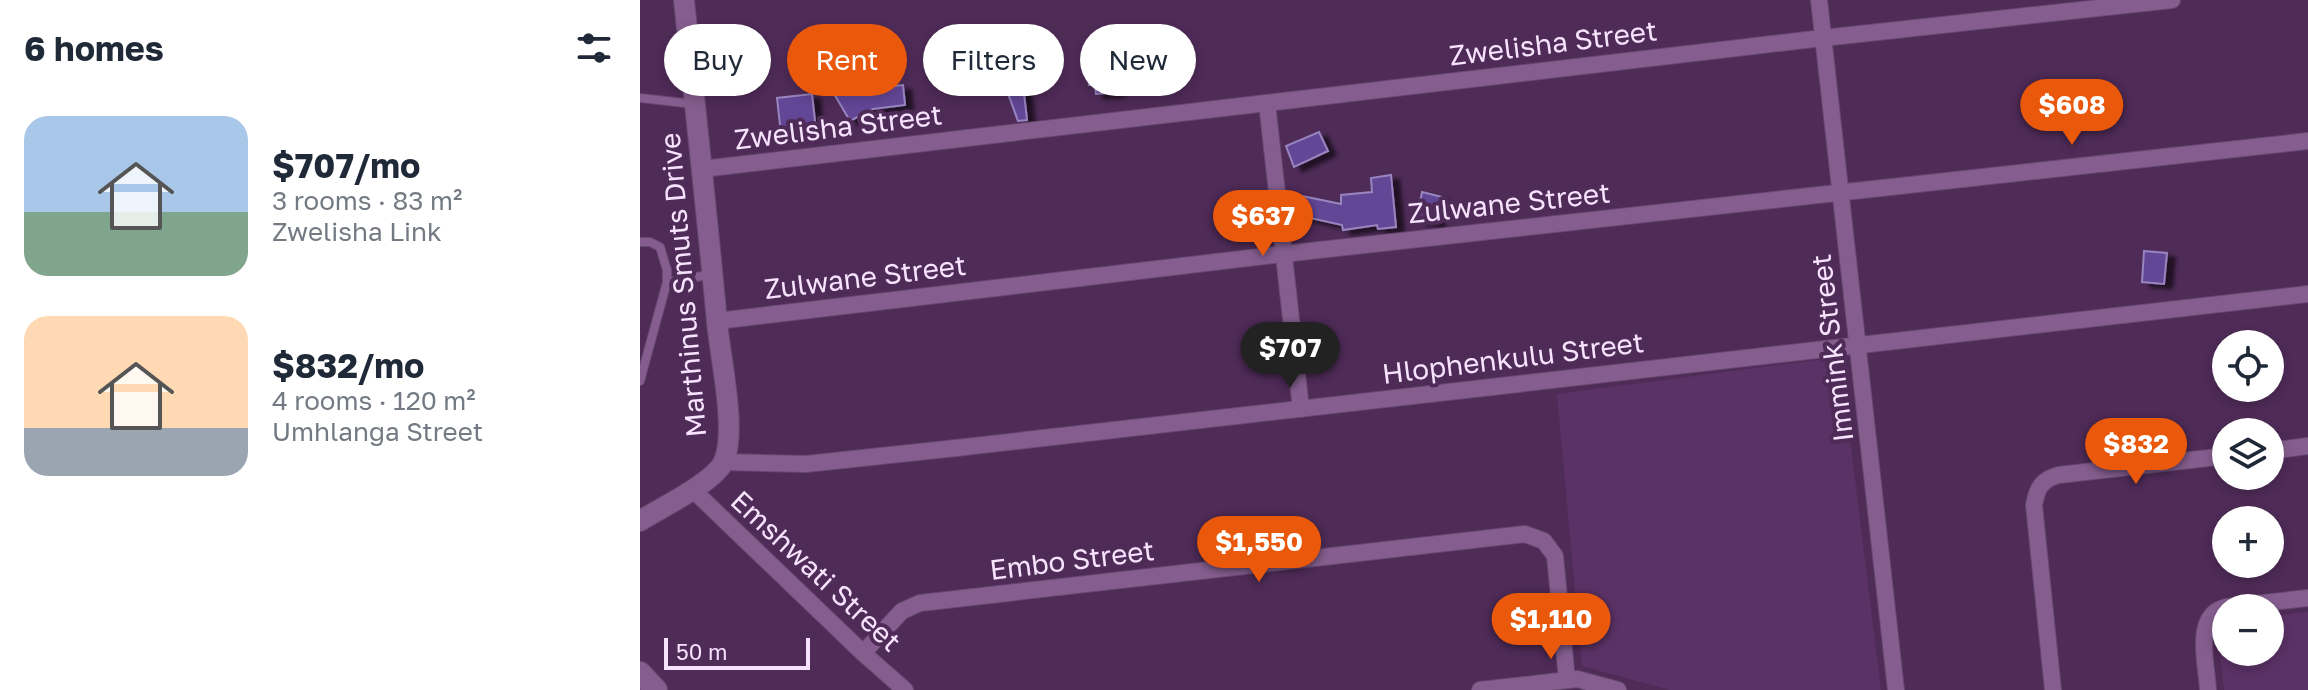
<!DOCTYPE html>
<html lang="en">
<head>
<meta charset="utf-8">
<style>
	:root { --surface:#fff; --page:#f2f2f3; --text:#1f2937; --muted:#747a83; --accent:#ea580c }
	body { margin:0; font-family:"Golos Text",sans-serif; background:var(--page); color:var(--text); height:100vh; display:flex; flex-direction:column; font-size:30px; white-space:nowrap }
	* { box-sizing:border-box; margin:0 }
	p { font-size:26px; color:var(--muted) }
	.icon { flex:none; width:44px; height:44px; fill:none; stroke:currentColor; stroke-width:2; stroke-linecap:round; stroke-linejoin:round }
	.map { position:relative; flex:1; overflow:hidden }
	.details { display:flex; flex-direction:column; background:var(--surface); width:640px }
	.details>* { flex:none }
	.top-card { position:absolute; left:24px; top:24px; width:760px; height:72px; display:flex; gap:16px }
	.buttons { position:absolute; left:1572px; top:330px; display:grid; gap:16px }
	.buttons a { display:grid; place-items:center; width:72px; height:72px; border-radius:50%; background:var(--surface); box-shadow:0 4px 12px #0003; font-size:40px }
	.scale { position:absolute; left:24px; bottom:20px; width:146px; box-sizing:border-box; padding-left:8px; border:4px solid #f8e3fe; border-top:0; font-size:22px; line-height:28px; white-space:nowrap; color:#f8e3fe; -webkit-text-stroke:6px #4f2b58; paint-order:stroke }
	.price { position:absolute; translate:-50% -68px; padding:0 18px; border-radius:28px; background:var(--accent); color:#fff; font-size:26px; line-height:52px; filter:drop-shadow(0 2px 4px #0008) }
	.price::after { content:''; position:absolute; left:50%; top:48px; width:24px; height:18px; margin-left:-12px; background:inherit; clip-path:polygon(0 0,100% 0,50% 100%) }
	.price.selected { background:#222; color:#fff }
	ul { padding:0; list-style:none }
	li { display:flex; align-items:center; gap:24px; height:200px; padding:0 24px }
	li span { display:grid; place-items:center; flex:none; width:224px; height:160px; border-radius:24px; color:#555 }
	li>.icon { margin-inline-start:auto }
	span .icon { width:96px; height:96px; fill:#fffc; stroke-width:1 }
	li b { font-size:34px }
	h2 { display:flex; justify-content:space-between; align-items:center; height:96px; padding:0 24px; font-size:34px }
	.tag { padding:0 28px; border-radius:36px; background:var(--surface); box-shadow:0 4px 12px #0003; font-size:28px; line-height:72px }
	.tag.selected { background:var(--accent); color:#fff }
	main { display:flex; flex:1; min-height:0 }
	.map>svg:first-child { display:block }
	.built { fill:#5b3266 }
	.building { fill:#644697; stroke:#9785bf; stroke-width:2; filter:url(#shadow) }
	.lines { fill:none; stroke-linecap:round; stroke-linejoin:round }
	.service-casing { stroke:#67486f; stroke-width:10 }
	.minor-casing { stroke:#67486f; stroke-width:18 }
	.tertiary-casing { stroke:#67486f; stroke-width:22 }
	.secondary-casing { stroke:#67486f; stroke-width:24 }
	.service { stroke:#855e8f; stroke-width:8 }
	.minor { stroke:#855e8f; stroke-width:16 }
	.tertiary { stroke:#855e8f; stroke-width:20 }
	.secondary { stroke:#855e8f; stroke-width:22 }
	.labels { text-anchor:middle; stroke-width:8; stroke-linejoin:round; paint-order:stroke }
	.street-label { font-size:28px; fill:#f8e3fe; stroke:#4f2b58 }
</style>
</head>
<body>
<main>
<section class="details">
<h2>6 homes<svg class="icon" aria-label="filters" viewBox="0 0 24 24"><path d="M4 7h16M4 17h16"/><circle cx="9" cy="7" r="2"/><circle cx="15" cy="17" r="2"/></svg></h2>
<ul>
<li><span style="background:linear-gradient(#a9c7e8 60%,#7fa58c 0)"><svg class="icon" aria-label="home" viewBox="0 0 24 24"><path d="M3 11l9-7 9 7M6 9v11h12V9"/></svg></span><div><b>$707/mo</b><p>3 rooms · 83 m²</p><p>Zwelisha Link</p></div></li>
<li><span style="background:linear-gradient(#ffd9b3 70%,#9aa5b1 0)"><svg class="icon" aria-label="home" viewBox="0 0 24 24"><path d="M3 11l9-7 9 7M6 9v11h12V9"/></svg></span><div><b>$832/mo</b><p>4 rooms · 120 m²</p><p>Umhlanga Street</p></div></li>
</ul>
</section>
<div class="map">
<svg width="1668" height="690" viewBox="0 0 1668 690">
	<defs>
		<filter id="shadow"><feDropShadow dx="8" dy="4.5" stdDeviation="2" flood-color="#0009"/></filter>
	</defs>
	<rect width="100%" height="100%" fill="#4f2b58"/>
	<!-- built -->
	<g class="built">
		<path d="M1200,357L1241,690H1030L942,666L917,394Z"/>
		<path d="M1668,612V690H1584L1578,632L1583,621H1586V652H1630V616Z"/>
	</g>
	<!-- building -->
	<g class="building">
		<path d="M473,56L477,92L456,94L455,85H449L446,58Z"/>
		<path d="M382,75L387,120L378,121L362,77Z"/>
		<path d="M263,85L265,105L233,109L210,121L193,92Z"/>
		<path d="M172,94L176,130L141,134L137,98Z"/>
		<path d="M679,132L688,151L654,167L646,146Z"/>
		<path d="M751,175L756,227L738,229L737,225L703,230L702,225L657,215L662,196L701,204V195L732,192L731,178Z"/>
		<path d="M782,192L802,197L796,223L777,219Z"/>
		<path d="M1504,251L1527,253L1524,284L1502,282Z"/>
	</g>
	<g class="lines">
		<defs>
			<g id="service">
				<path d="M0,98L54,104"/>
				<path d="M0,242H10L20,247L27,270V282L0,381"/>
				<path d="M27,282L74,274"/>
			</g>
			<g id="minor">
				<path d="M1179,0L1256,690"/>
				<path d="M627,103L661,409"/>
				<path d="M62,169L1183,38L1532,0"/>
				<path d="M77,321L643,254L1668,141"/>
				<path d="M1630,451L1668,446"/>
				<path d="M83,462L166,464L316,448L1668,294"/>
				<path d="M52,489L223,653L265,690"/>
				<path d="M223,653L262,611L280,603L885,534L904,541L915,556L927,680"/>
				<path d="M840,690L937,679L978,690"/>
				<path d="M1413,690L1394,505C1397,488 1402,479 1419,475L1586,456"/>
				<path d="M1568,690C1567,664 1552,616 1586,607L1668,598"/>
			</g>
			<path id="tertiary" d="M0,521C20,508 75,482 84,461C97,429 80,357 77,322C67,214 55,107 44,0"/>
			<path id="secondary" d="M0,673L16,690"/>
		</defs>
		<!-- service casing -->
		<use href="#service" class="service-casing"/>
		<!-- minor casing -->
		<use href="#minor" class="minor-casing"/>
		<!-- tertiary casing -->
		<use href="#tertiary" class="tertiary-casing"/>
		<!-- secondary casing -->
		<use href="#secondary" class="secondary-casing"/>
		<!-- service -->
		<use href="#service" class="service"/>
		<!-- minor -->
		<use href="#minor" class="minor"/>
		<!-- tertiary -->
		<use href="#tertiary" class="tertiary"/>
		<!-- secondary -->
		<use href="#secondary" class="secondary"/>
	</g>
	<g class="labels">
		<!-- street labels -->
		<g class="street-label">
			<text transform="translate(913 43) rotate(-7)" y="10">Zwelisha Street</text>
			<text transform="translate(198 127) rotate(-7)" y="10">Zwelisha Street</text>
			<text transform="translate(869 203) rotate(-6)" y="10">Zulwane Street</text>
			<text transform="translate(225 277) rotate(-7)" y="10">Zulwane Street</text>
			<text transform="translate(43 285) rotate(-95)" y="10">Marthinus Smuts Drive</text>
			<text transform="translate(1192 348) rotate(-97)" y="10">Immink Street</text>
			<text transform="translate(873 358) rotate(-7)" y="10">Hlophenkulu Street</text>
			<text transform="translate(432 560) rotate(-7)" y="10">Embo Street</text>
			<text transform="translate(176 571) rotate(43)" y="10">Emshwati Street</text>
		</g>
	</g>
</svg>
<div class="buttons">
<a><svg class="icon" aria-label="locate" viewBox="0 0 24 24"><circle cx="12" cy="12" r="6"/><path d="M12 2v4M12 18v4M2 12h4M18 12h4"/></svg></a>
<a><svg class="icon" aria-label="layers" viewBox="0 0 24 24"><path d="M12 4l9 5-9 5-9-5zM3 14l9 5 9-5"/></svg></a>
<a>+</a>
<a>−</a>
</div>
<div class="scale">50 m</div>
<b class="price" style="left:1432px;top:147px">$608</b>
<b class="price" style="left:623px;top:258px">$637</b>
<b class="price selected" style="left:650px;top:390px">$707</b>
<b class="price" style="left:1496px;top:486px">$832</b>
<b class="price" style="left:619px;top:584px">$1,550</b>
<b class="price" style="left:911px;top:661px">$1,110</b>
<div class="top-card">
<a class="tag">Buy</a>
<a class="tag selected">Rent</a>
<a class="tag">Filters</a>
<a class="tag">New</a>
</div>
</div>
</main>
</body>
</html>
